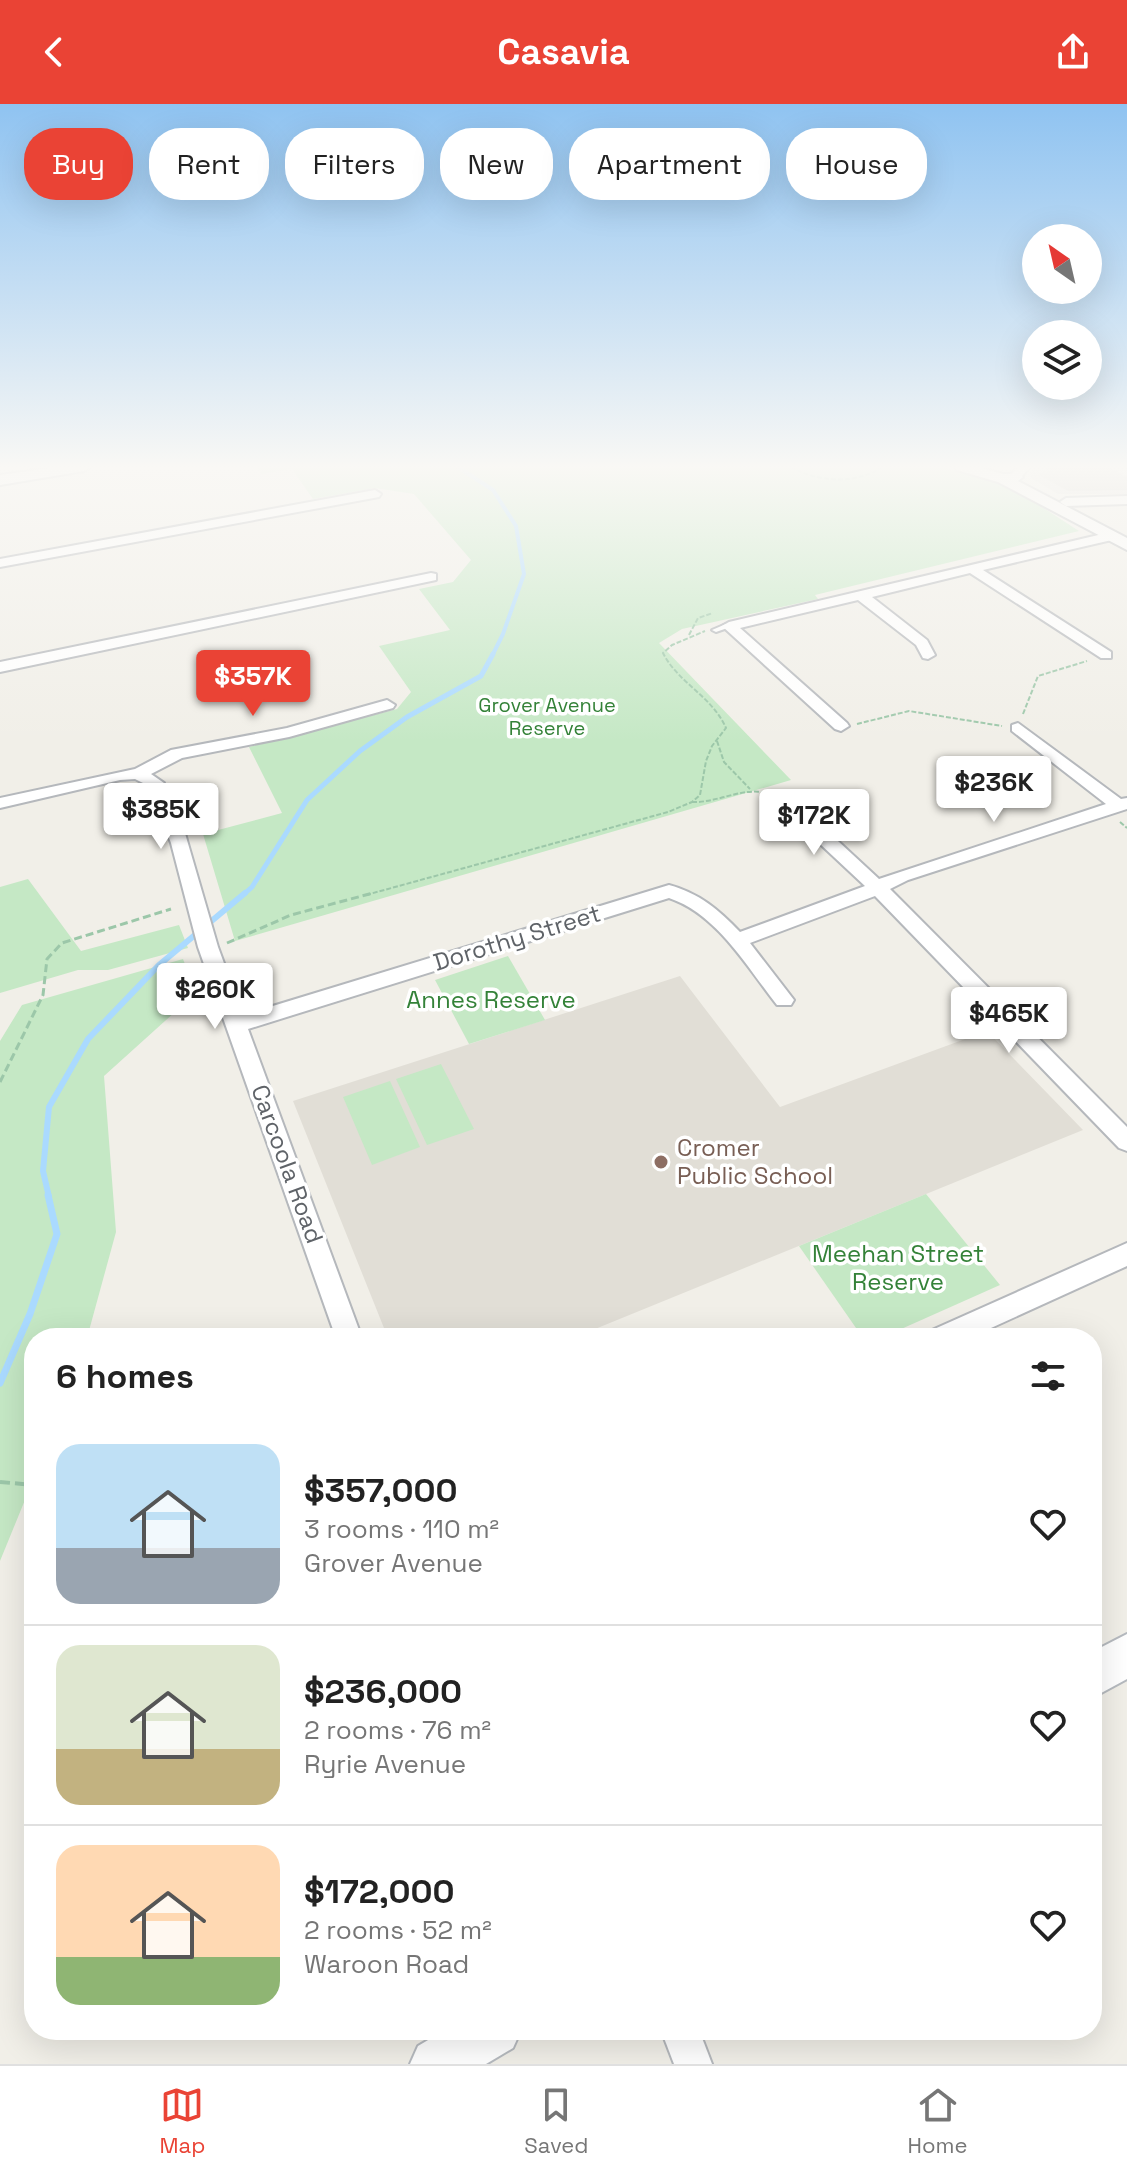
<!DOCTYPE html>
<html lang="en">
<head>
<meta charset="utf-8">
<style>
	:root { --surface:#fff; --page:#f2f2f2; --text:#222; --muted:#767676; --line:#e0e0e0; --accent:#ea4335 }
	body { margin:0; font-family:"Space Grotesk",sans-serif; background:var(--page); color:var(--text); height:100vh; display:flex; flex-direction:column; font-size:30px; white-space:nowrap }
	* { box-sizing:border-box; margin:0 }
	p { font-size:26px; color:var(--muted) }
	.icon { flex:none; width:44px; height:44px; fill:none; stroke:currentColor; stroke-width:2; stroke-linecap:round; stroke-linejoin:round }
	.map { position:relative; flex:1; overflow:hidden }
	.panel { position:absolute; left:24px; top:1224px; width:1078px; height:712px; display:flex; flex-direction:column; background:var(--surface); border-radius:32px; box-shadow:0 8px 32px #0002 }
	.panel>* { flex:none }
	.banner { position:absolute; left:24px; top:24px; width:1080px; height:72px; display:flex; gap:16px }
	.needle { width:52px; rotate:326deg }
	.fabs { position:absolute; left:1022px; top:120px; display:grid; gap:16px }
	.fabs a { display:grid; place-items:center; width:80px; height:80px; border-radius:50%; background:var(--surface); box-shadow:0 8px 32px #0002; font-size:40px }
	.price { position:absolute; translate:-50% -68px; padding:0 18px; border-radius:8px; background:#fff; color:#222; font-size:26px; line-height:52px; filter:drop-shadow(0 2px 4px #0008) }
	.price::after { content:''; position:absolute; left:50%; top:48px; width:24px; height:18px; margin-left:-12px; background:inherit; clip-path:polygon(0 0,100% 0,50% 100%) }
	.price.on { background:var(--accent); color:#fff }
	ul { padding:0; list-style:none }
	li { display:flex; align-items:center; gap:24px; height:200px; padding:0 32px }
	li+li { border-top:2px solid var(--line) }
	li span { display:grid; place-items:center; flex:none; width:224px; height:160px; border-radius:24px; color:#555 }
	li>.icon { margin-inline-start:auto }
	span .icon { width:96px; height:96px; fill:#fffc; stroke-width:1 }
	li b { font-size:34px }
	h2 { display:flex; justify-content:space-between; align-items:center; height:96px; padding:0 32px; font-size:34px }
	.chip { padding:0 28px; border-radius:32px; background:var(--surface); box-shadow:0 8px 32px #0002; font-size:28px; line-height:72px }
	.chip.on { background:var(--accent); color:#fff }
	header { display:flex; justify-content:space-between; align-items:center; height:104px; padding:0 32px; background:var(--accent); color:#fff; font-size:36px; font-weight:800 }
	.menu { display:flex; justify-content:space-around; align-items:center; height:112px; border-top:2px solid var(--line); background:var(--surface); font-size:22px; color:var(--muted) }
	.menu a { display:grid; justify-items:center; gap:4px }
	.menu .on { color:var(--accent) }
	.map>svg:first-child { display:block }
	.industrial { fill:#e0deda }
	.education { fill:#e1ded6 }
	.green { fill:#c5e8c5 }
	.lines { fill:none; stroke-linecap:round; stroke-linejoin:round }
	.stream-far3 { stroke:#aadaff; stroke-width:4 }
	.stream-far2 { stroke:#aadaff; stroke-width:5 }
	.stream-far1 { stroke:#aadaff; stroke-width:6 }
	.stream { stroke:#aadaff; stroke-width:7 }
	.building { fill:#cccac5 }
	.service-casing { stroke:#b5b8bc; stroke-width:4 }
	.minor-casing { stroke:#b5b8bc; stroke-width:4 }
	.tertiary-casing { stroke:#b5b8bc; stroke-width:4 }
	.secondary-casing { stroke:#b6babf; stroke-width:4 }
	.path-far2 { stroke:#9cc7a9; stroke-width:2; stroke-dasharray:5 2; stroke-linecap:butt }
	.path-far1 { stroke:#9cc7a9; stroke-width:3; stroke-dasharray:8 4; stroke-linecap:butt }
	.path { stroke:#9cc7a9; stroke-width:4; stroke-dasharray:10 5; stroke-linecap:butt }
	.service { fill:#fff; fill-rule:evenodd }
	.minor { fill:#fff; fill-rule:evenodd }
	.tertiary { fill:#fff; fill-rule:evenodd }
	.secondary { fill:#fff; fill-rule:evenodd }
	.education-dot { fill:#8d6e63; stroke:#fff; stroke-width:3 }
	.labels { text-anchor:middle; stroke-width:7; stroke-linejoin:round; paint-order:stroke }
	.far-park-label { font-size:20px; fill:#348238; stroke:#fff }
	.street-label { font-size:24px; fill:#5f6368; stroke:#fff }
	.park-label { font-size:24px; fill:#348238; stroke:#fff }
	.education-label { font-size:24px; fill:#785e54; stroke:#fff; text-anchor:start }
</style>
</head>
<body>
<header><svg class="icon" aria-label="back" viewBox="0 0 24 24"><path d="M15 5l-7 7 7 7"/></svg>Casavia<svg class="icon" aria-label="share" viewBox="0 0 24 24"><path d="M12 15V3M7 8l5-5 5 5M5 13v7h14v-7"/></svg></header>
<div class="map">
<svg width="1127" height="1960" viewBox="0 0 1127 1960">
	<rect width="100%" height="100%" fill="#f1efe8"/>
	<!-- industrial -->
	<path class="industrial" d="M1024,363H1127V390H1058L1031,374L1030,370L1034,366Z"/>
	<!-- education -->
	<path class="education" d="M680,872L780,1003L987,927L1083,1026L573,1234H388L293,997Z"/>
	<!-- green -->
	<g class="green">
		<path d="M257,363H942L1011,383L1079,427L815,491L818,495L682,525L659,539L791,676L235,837L203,730L282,709L249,643L397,605L411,588L379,542L450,526L419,485L453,478L471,456L414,390L375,384L313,395L292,365L262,370Z"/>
		<path d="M28,775L81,847L179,821L188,844L108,866H78L0,889V783Z"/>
		<path d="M508,852L545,916L469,940L435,876Z"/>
		<path d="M183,855L196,889L104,972L116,1128L87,1234H34V1374L0,1457V937L22,901Z"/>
		<path d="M441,960L474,1025L427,1041L396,975Z"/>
		<path d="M390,977L420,1043L372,1061L343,993Z"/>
		<path d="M926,1090L1000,1181L881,1234H863L799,1142Z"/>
	</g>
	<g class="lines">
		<!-- stream-far3 -->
		<path class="stream-far3" d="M458,363L493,386L516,422L524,470L503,530L492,552"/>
		<!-- stream-far2 -->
		<path class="stream-far2" d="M243,791L252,783L307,696L360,647L407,613L481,572L493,550"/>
		<!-- stream-far1 -->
		<path class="stream-far1" d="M49,1093L43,1067L49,1003L88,935L159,861L245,789"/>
		<!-- stream -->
		<path class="stream" d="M0,1279L30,1210L57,1130L48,1091"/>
	</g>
	<!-- building -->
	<path class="building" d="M1048,363H1109L1127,373V386L1068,387L1039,371Z"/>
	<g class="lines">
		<defs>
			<path id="service" d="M726,520L733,522L716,528L712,526Z"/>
			<g id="minor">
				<path d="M1018,363H1030L1019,375H1011L1009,372Z"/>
				<path d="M375,386L381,390L379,393L0,463V455Z"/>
				<path d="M1127,392V400L1066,402L1060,398L1066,394Z"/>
				<path d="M1111,428L1116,429V435L983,466L1111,548V554H1101L970,469L872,493L927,536L935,551L928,555L923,554L916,541L858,496L740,524L847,619L849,622L841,627L835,625L722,522L729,518Z"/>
				<path d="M431,469L436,470V476L0,568V558Z"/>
				<path d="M387,596L395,601L393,604L289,633L182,654L151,670L164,679L182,719L218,843L243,911L669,781C699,789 719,806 740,828L865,782L773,696L770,692L779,687L785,688L879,775L1106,700L1012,627V621L1018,619L1121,695L1127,694V705L908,776L890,785L1127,1023V1047L1119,1044L875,792L750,839L794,896L791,901H777C747,863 717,810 669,794L248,925L362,1234H336L198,843L171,739L149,682L135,675L120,676L0,704V694L135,665L171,646L287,624Z"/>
				<path d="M1127,1139V1162L969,1234H928L932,1226Z"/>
				<path d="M661,1926H699L712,1960H674Z"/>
			</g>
			<g id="tertiary">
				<path d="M57,363H91L84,367L0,381V371Z"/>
				<path d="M955,363H977L1003,370H1020L1023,373L1018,377L1127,434V446L998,378L957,366Z"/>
			</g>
			<g id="secondary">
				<path d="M1127,1530V1575L1092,1594V1548Z"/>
				<path d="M445,1926H521L513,1944L486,1960H410L418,1942Z"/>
			</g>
		</defs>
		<!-- service casing -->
		<use href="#service" class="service-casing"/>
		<!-- minor casing -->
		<use href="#minor" class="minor-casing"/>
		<!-- tertiary casing -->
		<use href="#tertiary" class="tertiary-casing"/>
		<!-- secondary casing -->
		<use href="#secondary" class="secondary-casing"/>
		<!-- path-far2 -->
		<g class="path-far2">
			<path d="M791,363C817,378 856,381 882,363"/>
			<path d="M689,531L698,514L713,509"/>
			<path d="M1023,610L1038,572L1087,557"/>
			<path d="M857,620L909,607L1002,622"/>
			<path d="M717,637L724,658L750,685"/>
			<path d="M692,698C716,699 738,685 762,688"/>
			<path d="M1120,718L1127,724"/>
			<path d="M366,791L668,708L692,698L700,691L706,657L712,642L726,624C712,592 678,579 663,549L672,541L705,527"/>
		</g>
		<!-- path-far1 -->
		<g class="path-far1">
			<path d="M227,839L291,811L373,789"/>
			<path d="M0,978L43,891L47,855L62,839L171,805"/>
		</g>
		<!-- path -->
		<path class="path" d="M0,1378L34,1381"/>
		<!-- service -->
		<use href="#service" class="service"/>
		<!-- minor -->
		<use href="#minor" class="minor"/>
		<!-- tertiary -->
		<use href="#tertiary" class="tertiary"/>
		<!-- secondary -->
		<use href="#secondary" class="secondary"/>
	</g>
	<!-- sky -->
	<linearGradient id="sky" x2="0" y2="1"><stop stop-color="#8fc3f1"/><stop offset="0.57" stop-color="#f9f8f5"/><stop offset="1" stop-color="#f9f8f5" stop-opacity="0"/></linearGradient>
	<rect width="1127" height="637" fill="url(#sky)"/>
	<!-- markers -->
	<circle class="education-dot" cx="661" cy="1058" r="8"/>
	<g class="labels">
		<!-- far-park labels -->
		<g class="far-park-label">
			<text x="547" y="608">Grover Avenue<tspan x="547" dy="23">Reserve</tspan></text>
		</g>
		<!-- street labels -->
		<g class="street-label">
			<text transform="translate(517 834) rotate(-17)" y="8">Dorothy Street</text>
			<text transform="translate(287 1060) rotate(70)" y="8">Carcoola Road</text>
		</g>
		<!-- park labels -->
		<g class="park-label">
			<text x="491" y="904">Annes Reserve</text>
			<text x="898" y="1158">Meehan Street<tspan x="898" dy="28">Reserve</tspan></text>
		</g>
		<!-- education labels -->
		<g class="education-label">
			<text x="677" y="1052">Cromer<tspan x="677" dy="28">Public School</tspan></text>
		</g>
	</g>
</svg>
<div class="fabs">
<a><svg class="needle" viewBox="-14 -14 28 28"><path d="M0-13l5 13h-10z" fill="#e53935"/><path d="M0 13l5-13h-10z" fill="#767676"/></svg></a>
<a><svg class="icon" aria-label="layers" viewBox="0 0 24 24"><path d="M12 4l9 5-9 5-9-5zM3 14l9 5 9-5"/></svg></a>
</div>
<b class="price on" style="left:253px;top:614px">$357K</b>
<b class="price" style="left:994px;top:720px">$236K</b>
<b class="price" style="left:161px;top:747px">$385K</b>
<b class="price" style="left:814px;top:753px">$172K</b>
<b class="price" style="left:215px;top:927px">$260K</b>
<b class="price" style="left:1009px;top:951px">$465K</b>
<div class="banner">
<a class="chip on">Buy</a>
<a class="chip">Rent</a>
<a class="chip">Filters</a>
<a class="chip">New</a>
<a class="chip">Apartment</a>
<a class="chip">House</a>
</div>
<section class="panel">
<h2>6 homes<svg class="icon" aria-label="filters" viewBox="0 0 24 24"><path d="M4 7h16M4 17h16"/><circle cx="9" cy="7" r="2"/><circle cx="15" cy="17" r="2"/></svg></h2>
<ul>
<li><span style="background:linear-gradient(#bfe0f5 65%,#9aa5b1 0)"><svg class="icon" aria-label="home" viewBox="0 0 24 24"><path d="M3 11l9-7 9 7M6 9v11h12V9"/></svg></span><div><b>$357,000</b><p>3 rooms · 110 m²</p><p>Grover Avenue</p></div><svg class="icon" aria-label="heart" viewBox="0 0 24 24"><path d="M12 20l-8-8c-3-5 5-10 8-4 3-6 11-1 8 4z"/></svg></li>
<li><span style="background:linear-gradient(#dfe7d0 65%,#c2b280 0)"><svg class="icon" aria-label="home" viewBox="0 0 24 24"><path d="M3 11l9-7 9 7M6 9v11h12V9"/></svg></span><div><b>$236,000</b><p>2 rooms · 76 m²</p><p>Ryrie Avenue</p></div><svg class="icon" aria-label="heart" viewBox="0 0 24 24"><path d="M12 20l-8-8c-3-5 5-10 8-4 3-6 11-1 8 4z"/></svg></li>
<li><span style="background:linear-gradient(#ffd9b3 70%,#8fb573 0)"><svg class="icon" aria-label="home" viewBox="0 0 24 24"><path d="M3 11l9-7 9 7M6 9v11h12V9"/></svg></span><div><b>$172,000</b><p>2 rooms · 52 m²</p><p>Waroon Road</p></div><svg class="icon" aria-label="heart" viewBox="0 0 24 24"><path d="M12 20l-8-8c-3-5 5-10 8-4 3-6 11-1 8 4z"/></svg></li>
</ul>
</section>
</div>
<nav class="menu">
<a class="on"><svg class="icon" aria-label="map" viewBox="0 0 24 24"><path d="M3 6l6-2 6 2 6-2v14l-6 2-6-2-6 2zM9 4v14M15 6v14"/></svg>Map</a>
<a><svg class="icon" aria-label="saved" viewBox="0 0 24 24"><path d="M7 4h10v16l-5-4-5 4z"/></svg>Saved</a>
<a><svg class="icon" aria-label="home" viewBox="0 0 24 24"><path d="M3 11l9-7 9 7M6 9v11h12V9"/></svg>Home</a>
</nav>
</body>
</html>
